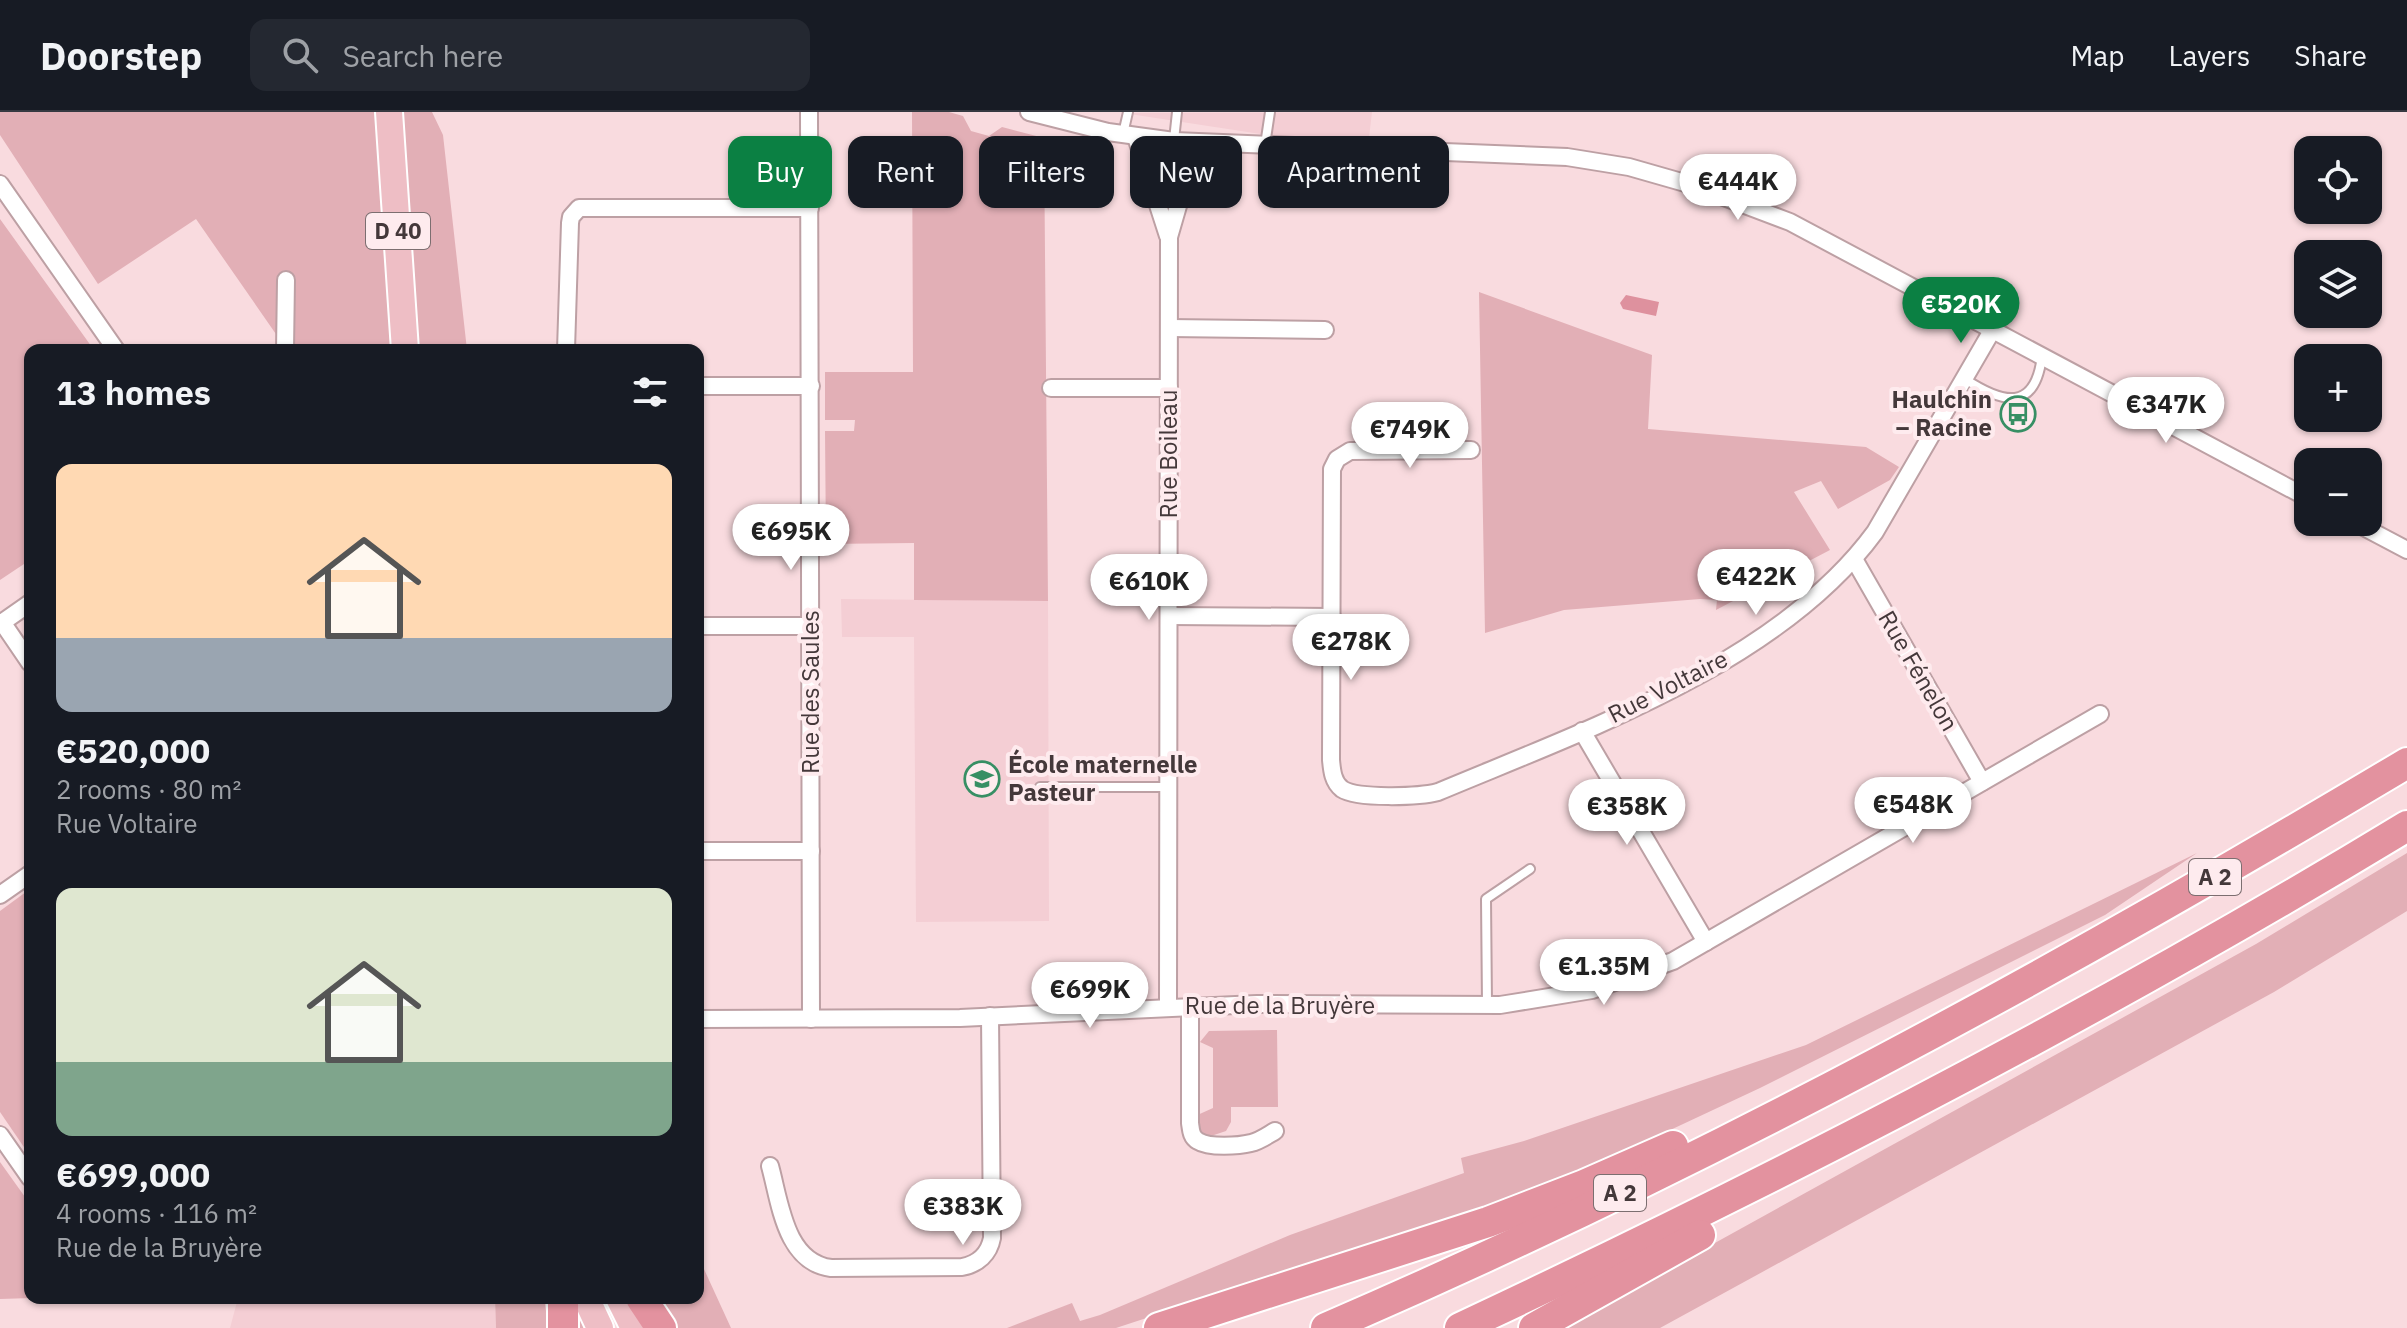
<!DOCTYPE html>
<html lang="en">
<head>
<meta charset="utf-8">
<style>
	:root { --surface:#171b24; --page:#242831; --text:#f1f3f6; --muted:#9ea1a6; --line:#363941; --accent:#0b8043 }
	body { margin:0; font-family:"IBM Plex Sans",sans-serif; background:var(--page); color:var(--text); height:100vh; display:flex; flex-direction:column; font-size:30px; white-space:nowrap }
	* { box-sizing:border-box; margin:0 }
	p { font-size:26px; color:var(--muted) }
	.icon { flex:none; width:44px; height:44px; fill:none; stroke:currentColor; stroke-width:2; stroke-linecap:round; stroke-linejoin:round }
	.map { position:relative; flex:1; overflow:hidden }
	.side { position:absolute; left:24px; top:232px; width:680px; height:960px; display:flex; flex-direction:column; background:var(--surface); border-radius:16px; box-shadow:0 2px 6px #0004 }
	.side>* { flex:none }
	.banner { position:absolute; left:728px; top:24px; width:760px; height:72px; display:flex; gap:16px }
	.fabs { position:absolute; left:2294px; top:24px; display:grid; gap:16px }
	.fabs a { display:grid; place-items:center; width:88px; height:88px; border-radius:16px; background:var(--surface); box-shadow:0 2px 6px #0004; font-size:40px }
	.price { position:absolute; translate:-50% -68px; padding:0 18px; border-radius:28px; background:#fff; color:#222; font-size:26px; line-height:52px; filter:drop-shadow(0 2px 4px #0008) }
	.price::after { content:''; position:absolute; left:50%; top:48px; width:24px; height:18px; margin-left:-12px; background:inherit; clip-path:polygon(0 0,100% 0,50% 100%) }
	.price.on { background:var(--accent); color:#fff }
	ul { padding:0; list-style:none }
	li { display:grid; align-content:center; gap:16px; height:424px; padding:0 32px }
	li span { display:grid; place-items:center; height:248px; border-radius:16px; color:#555 }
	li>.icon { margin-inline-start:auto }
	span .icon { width:144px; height:144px; fill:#fffc; stroke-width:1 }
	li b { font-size:34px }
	h2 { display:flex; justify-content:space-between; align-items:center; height:96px; padding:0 32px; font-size:34px }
	.pill { padding:0 28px; border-radius:16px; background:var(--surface); box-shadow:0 2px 6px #0004; font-size:28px; line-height:72px }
	.pill.on { background:var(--accent); color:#fff }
	header { display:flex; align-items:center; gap:48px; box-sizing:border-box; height:112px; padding:0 40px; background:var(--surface); border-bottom:2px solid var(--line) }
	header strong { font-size:38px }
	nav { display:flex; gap:44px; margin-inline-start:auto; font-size:28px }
	.search { width:560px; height:72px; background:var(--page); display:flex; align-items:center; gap:20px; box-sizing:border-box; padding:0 28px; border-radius:16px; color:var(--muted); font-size:30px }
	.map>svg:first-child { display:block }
	.built { fill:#f4ced4 }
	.green { fill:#e2afb6 }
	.water { fill:#de919e }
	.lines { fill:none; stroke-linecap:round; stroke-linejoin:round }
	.service-casing { stroke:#bda0a4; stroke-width:12 }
	.minor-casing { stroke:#bda0a4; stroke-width:20 }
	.primary-casing { stroke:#fff; stroke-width:30 }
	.motorway-casing { stroke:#fff; stroke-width:34 }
	.service { stroke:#fff; stroke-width:8 }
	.minor { stroke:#fff; stroke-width:16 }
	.primary { stroke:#eebec5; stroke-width:26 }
	.motorway { stroke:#e3929f; stroke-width:30 }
	.labels { text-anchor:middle; stroke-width:8; stroke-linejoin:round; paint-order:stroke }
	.shield { fill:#feebee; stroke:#7c6e70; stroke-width:2 }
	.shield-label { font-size:22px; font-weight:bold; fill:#44383a }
	.poi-label { font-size:24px; font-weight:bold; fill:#44383a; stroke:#feebee; text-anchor:end }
	.street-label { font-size:24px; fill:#44383a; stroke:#feebee }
</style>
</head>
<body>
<header>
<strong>Doorstep</strong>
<div class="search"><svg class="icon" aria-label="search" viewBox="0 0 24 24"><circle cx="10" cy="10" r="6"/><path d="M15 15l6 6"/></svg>Search here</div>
<nav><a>Map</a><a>Layers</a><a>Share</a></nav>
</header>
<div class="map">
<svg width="2407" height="1216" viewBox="0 0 2407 1216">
	<rect width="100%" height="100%" fill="#f9dbdf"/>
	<!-- built -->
	<g class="built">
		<path d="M1372,0L1369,26L1273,24L1123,1Z"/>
		<path d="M841,487L1048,489L1049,809L916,810L914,525H842Z"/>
		<path d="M238,1186H495L496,1216H230Z"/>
	</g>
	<!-- green -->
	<g class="green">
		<path d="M0,0H432L443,23L467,238H287L196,107L98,172L0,23Z"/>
		<path d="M912,0H949L963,4L971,19L989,24L1002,15L1044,26L1048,489L914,488V431L826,432L825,319H854L855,308H825V260H913Z"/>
		<path d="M0,107L94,238H30V448L0,468Z"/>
		<path d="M1479,180L1652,243L1648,317L1866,335L1899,355L1890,368L1838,397L1821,369L1794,380L1830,438L1716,498L1717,488L1700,487L1564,498L1485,521Z"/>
		<path d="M2197,741L2105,803L1760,976L1557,1071L1116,1216H1007L1072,1191L1080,1209L1100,1203L1290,1123L1464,1061L1461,1046L1524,1029L1806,933Z"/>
		<path d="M2407,741V799L2274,880L1660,1216H1561L2256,832Z"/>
		<path d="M30,777V1044L0,1000V799Z"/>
		<path d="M1277,918L1278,995H1231V1010L1226,1019L1211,1024L1201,1021L1193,1005L1213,996V936L1200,930L1209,919Z"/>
		<path d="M0,1050L30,1092L32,1186L0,1187Z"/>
		<path d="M698,1144L731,1216H649L663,1196L659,1186H698Z"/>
		<path d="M495,1186H544L546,1199L579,1193L588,1216H496Z"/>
	</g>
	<!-- water -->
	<path class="water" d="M1626,183L1659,190L1656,204L1623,197L1620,191Z"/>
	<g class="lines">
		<defs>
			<g id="service">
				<path d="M1123,22L1128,0"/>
				<path d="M1174,28L1177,0"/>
				<path d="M1265,33L1270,0"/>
				<path d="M1965,267C2002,291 2035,301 2042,244"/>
				<path d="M1040,675H1168"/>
				<path d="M1487,892L1486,787L1530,757"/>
			</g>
			<g id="minor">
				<path d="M809,0L811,907"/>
				<path d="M1029,0L1108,20L1174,29L1567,45L1629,55L1692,73L1790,110L2308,386"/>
				<path d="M1136,25L1168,124"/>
				<path d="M0,72L116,238"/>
				<path d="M1169,216L1325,218"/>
				<path d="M285,238L286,168"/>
				<path d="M566,238L570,111L571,105L579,96H810"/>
				<path d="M698,274H811"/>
				<path d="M1051,276H1169"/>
				<path d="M1471,338L1350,339L1337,347L1332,357L1331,648C1332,659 1333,670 1342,677C1357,687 1419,685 1438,680C1583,619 1779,551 1875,420L1993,217"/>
				<path d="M2354,410L2407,438"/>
				<path d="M1854,447L1982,670"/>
				<path d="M1169,504L1332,505"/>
				<path d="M2,510L30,551"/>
				<path d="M0,512L30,491"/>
				<path d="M698,514H811"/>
				<path d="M1582,619L1706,830"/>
				<path d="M698,739H811"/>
				<path d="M0,783L30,762"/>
				<path d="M1190,894V1011C1191,1018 1191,1025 1198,1029C1209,1036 1239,1034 1251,1031C1260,1029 1268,1023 1275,1019"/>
				<path d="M1168,895L1169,125L1180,87L1198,53L1205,31"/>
				<path d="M698,907L960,906L1257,892L1500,893L1592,878L1673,849L2100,602"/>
				<path d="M0,1023L30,1066"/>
				<path d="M770,1054C780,1090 785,1150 831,1156L962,1155C978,1152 989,1142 992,1126L990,904"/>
			</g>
			<g id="primary">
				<path d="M389,0L405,238"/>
				<path d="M586,1186L600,1216"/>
				<path d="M619,1186L634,1216"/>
			</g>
			<g id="motorway">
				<path d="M641,1186L661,1216"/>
				<path d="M563,1216V1186"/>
				<path d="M1159,1216L1488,1110L1584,1073L1673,1034"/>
				<path d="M1326,1216C1700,1055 2058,860 2407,651"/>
				<path d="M1460,1216C1784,1064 2101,900 2407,714"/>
				<path d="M1534,1216L1700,1123"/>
			</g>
		</defs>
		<!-- service casing -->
		<use href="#service" class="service-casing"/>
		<!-- minor casing -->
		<use href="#minor" class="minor-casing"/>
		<!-- primary casing -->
		<use href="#primary" class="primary-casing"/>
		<!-- motorway casing -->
		<use href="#motorway" class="motorway-casing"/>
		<!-- service -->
		<use href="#service" class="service"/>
		<!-- minor -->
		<use href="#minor" class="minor"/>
		<!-- primary -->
		<use href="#primary" class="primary"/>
		<!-- motorway -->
		<use href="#motorway" class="motorway"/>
	</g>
	<!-- icons -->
	<defs>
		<symbol id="bus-ring" viewBox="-11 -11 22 22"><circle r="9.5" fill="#feebee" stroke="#378f64" stroke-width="1.5"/><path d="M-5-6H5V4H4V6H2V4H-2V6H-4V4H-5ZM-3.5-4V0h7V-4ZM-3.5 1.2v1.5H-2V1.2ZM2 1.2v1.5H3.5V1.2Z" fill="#378f64"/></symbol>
		<symbol id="school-ring" viewBox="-11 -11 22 22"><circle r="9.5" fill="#feebee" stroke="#378f64" stroke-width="1.5"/><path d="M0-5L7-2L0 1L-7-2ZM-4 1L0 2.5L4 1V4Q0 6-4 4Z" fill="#378f64"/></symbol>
	</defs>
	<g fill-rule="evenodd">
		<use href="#bus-ring" x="1998" y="282" width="40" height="40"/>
		<use href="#school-ring" x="962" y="647" width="40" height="40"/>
	</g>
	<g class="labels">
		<!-- shield labels -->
		<g class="shield">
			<rect x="366" y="101" width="64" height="36" rx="6"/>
			<rect x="2189" y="747" width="52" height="36" rx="6"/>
			<rect x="1594" y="1063" width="52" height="36" rx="6"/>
		</g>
		<g class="shield-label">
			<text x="398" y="127">D 40</text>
			<text x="2215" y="773">A 2</text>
			<text x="1620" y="1089">A 2</text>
		</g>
		<!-- poi labels -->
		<g class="poi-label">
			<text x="1992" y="296">Haulchin<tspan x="1992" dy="28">– Racine</tspan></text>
			<text x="1008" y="661" text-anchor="start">École maternelle<tspan x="1008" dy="28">Pasteur</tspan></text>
		</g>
		<!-- street labels -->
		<g class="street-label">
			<text transform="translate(1169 342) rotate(-90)" y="8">Rue Boileau</text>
			<text transform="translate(1918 559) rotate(60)" y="8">Rue Fénelon</text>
			<text transform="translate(1668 575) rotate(-27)" y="8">Rue Voltaire</text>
			<text transform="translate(811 580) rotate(-90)" y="8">Rue des Saules</text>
			<text x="1280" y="902">Rue de la Bruyère</text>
		</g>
	</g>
</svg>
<div class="fabs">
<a><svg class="icon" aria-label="locate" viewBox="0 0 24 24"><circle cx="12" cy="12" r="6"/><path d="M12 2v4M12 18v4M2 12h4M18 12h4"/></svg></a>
<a><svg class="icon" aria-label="layers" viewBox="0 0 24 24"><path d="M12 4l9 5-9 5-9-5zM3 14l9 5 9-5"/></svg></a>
<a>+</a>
<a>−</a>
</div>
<b class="price" style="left:1738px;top:110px">€444K</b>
<b class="price on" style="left:1961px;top:233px">€520K</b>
<b class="price" style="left:2166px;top:333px">€347K</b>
<b class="price" style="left:1410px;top:358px">€749K</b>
<b class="price" style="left:791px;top:460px">€695K</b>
<b class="price" style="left:1756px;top:505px">€422K</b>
<b class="price" style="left:1149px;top:510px">€610K</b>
<b class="price" style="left:1351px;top:570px">€278K</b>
<b class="price" style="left:1913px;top:733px">€548K</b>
<b class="price" style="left:1627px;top:735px">€358K</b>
<b class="price" style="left:1604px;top:895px">€1.35M</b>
<b class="price" style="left:1090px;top:918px">€699K</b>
<b class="price" style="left:963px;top:1135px">€383K</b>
<div class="banner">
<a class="pill on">Buy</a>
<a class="pill">Rent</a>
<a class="pill">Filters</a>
<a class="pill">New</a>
<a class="pill">Apartment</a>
</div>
<section class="side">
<h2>13 homes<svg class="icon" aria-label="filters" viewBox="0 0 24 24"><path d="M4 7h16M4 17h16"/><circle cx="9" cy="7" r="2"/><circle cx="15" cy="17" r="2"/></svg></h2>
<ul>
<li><span style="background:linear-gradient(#ffd9b3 70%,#9aa5b1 0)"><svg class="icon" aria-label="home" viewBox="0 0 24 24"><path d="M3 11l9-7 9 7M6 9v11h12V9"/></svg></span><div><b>€520,000</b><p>2 rooms · 80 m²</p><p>Rue Voltaire</p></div></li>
<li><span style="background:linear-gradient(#dfe7d0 70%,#7fa58c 0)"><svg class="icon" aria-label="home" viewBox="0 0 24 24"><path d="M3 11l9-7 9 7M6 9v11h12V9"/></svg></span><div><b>€699,000</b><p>4 rooms · 116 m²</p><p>Rue de la Bruyère</p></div></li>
</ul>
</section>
</div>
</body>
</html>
